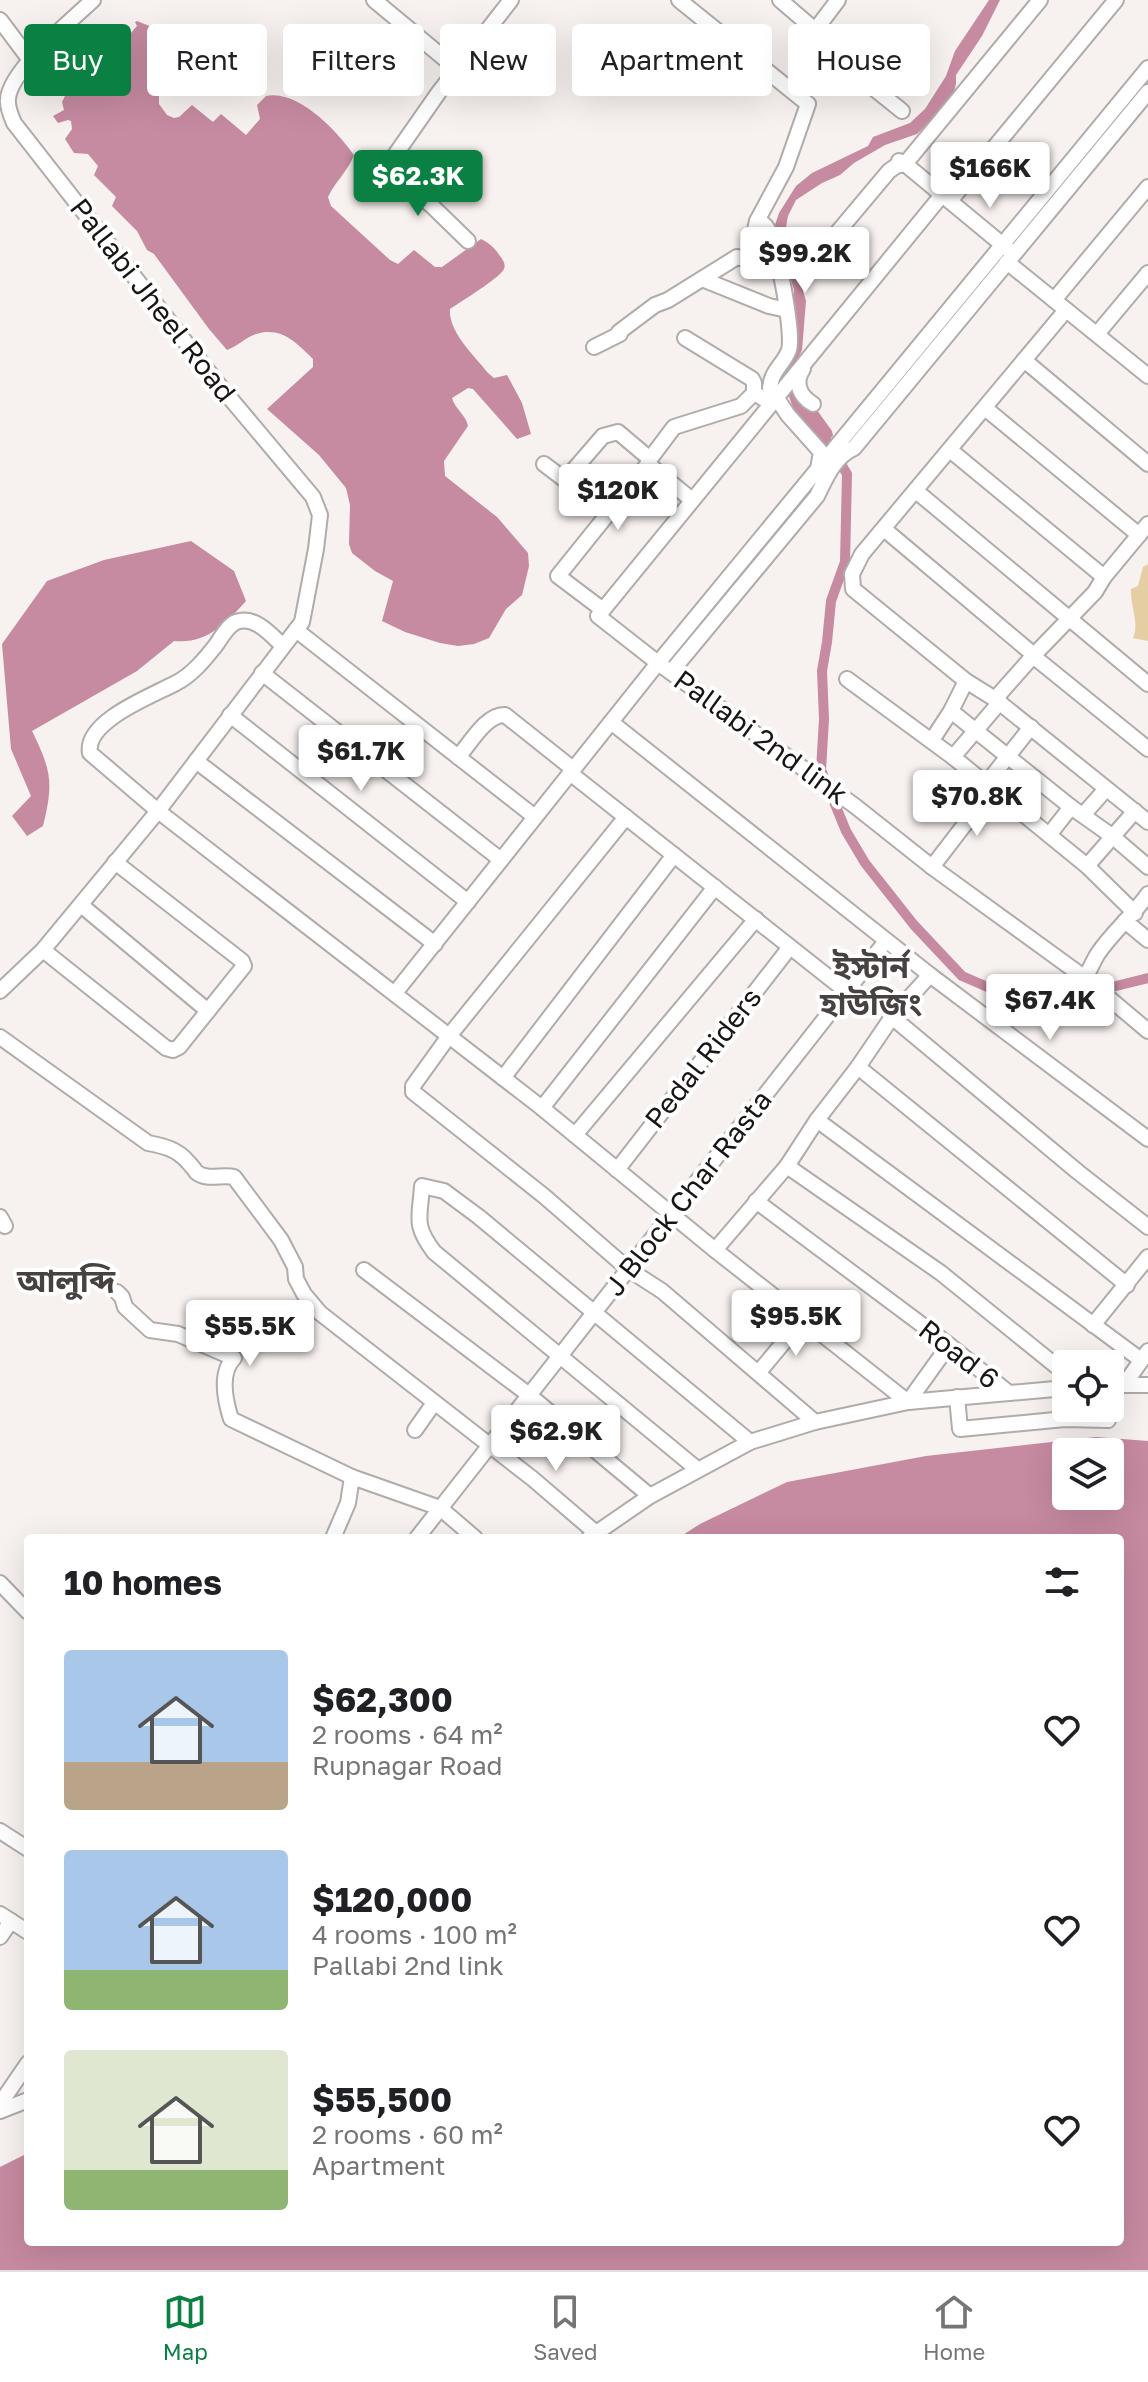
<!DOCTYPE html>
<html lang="en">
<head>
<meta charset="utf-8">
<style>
	:root { --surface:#fff; --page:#f2f2f2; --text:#202124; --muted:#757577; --line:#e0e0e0; --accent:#0b8043 }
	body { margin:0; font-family:"Golos Text","Noto Sans Bengali",sans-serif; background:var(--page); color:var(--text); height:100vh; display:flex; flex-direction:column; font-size:30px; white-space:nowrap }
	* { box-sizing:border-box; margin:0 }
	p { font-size:26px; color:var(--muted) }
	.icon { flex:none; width:44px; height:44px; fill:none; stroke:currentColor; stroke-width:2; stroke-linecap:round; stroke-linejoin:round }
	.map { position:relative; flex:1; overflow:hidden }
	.side { position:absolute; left:24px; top:1534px; width:1100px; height:712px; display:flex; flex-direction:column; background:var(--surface); border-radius:8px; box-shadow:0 8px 32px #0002 }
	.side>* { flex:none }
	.banner { position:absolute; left:24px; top:24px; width:1100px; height:72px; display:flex; gap:16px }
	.fabs { position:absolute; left:1052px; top:1350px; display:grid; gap:16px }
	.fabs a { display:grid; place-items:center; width:72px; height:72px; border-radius:8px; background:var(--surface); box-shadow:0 8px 32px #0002; font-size:40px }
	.price { position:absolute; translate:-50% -68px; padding:0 18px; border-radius:8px; background:#fff; color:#222; font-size:26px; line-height:52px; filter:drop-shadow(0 2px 4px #0008) }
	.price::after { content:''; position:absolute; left:50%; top:48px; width:24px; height:18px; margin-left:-12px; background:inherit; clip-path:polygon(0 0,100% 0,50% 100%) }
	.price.on { background:var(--accent); color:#fff }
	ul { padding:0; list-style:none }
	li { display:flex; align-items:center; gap:24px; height:200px; padding:0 40px }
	li span { display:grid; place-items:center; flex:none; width:224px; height:160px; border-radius:8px; color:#555 }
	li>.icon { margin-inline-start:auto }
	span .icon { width:96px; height:96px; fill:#fffc; stroke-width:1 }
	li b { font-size:34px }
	h2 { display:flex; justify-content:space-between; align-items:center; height:96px; padding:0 40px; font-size:34px }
	.pill { padding:0 28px; border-radius:8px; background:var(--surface); box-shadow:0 8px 32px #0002; font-size:28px; line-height:72px }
	.pill.on { background:var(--accent); color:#fff }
	.dock { display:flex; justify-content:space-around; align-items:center; height:112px; border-top:2px solid var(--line); background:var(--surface); font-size:22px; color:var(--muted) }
	.dock a { display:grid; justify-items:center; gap:4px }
	.dock .on { color:var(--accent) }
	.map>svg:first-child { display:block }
	.green { fill:#e5cea1 }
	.water { fill:#c68aa1; fill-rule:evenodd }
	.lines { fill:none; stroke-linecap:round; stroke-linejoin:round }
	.canal { stroke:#c68aa1; stroke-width:10 }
	.minor-casing { stroke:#b1aba9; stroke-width:18 }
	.minor { stroke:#fff; stroke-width:14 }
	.labels { text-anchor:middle; stroke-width:8; stroke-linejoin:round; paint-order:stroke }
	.street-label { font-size:28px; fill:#181615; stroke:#fff }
	.quarter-label { font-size:32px; font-weight:bold; fill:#474241; stroke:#fff }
</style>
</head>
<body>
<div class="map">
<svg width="1148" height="2270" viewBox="0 0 1148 2270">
	<rect width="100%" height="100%" fill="#f7f1ef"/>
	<!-- green -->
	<path class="green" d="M1148,564V641L1133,638C1140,624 1130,605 1131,589L1138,586L1143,567Z"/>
	<!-- water -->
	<g class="water">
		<path d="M989,0H1000L982,36L956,75V84L952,100L917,134L885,145L854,163L840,175L822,183L796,200L788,216L786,227L787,235L806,301L802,350L791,374L832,431L833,436L821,447L808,425L793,408L783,379L793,351L794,290L775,225L779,213L796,186L812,173L868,146L873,137L910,123L925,109L946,76L955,51Z"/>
		<path d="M137,21L157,29L158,35L153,42L151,55L159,72V104L167,115L174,118L179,117L192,105L213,122L221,114L246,135L260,119L257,105L266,96C298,89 337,131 354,155C348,171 335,182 328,197L331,206L390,260L398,264L414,250L435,267H442L481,239C489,243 495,248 500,256C503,260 506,264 504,269C500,278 460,302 450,309C448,332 475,356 488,373L494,378L507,375L522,403L531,434L517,439L473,389L468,388L452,398C455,409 466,415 468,426L444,461L445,476L497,517L528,553L529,566L522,595L506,609L489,638L474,644L458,646L440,643L405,632L382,621L393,581L375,571L352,553L349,544L350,505L346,488L319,455L267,409L313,367V359C297,343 281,326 256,334C246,337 238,346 227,350L209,329L154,254L147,250L137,231L112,206L116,197L94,175L98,166L88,154L74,153L65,139L72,129L71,121L68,120L58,123L53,116L64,110L62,102L66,94L82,83L92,70L106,63L115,62L120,57L123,42L137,26L135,22Z"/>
		<path d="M191,541L234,571L246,601C225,624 207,644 174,641L137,671L32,731C51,770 54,782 43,826L27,836L12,816L31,796L11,749L2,644L47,581L104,560Z"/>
		<path d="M1096,1437L1148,1441V2270H0V2167L28,2153V2242H1120V1538H678L700,1524L787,1482L926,1456ZM1066,1452H1110V1496H1066Z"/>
	</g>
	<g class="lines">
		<!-- canal -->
		<g class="canal">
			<path d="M821,431L847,474L845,562L831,601L827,642L822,671L824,719L821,770L846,831L865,863L914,925L962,976L1006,995L1048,1001L1085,996"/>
			<path d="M1116,986L1148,978"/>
		</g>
		<defs>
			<g id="minor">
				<path d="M374,0L457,69"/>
				<path d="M679,0L808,104L786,167L757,221L748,260L762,266L778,267"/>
				<path d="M780,0L815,30"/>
				<path d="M838,0L810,37L902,111"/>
				<path d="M0,20L30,60"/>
				<path d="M899,161L905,164L1010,251"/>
				<path d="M942,195L598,616L658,663L855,806L932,867L1085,978L1148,1031"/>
				<path d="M950,201L1116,0"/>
				<path d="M757,221C762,223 765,224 767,228C777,243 794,333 789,350C784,364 771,371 770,388L788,415L821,452L818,469"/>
				<path d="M468,241L431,205L386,168L439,92L511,0"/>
				<path d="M1007,262L1148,376"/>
				<path d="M805,271L889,171L896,166L905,164L1040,0"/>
				<path d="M702,279L769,306L787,310"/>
				<path d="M1054,300L1148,187"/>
				<path d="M1066,310L862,554L852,574L853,589L966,681L995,699L1148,822"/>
				<path d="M1097,334L1148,273"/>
				<path d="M685,338L752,379L754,383V393"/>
				<path d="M594,347L620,334L619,332L655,305L668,300L737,257L748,260"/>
				<path d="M1024,360L1148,464"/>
				<path d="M803,369C794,382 799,396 813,404"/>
				<path d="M985,408L1139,535"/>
				<path d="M950,450L1104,577"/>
				<path d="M650,459L648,464L692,500"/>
				<path d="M544,464L565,480L603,436L618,432L650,459L674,427L741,406L754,393L771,403"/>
				<path d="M916,491L1148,684"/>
				<path d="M884,529L1034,655L1033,656L1148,749"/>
				<path d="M603,610L558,576L648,464"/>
				<path d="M296,630L535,817"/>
				<path d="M283,646C271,635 255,615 236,622C227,626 221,638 216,645C205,659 192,675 176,683C154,695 84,721 90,753L158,811L542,1108L715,1250L908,1402"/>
				<path d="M1034,655L1095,592L1104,577L1148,524"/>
				<path d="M671,672L817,496C826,478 834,457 854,448L1148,92"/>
				<path d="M262,673L501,860"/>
				<path d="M847,679L953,757"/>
				<path d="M995,699L1033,656"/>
				<path d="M1000,702L953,757L1087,866L1135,913"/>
				<path d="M951,711L1071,807"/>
				<path d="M230,715L468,902"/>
				<path d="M611,722L930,975L1148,1139"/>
				<path d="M932,740L951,711L966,681"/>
				<path d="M458,757C470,744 486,714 505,715L573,769"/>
				<path d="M196,761L435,944"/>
				<path d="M570,773L846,991"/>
				<path d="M986,784L1031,727"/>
				<path d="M1083,815L1106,789"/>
				<path d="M626,817L449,1036L413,1086V1092L544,1196L628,1269L662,1291L815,1422"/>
				<path d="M1049,835L1071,807L1112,836L1148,867"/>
				<path d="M1087,866L1135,811"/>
				<path d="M932,867L992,789"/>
				<path d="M81,905L208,1011"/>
				<path d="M1125,921L1148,940"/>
				<path d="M43,950L166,1048L173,1050L179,1047L244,966L242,961L115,862"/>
				<path d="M1085,978C1089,971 1093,962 1097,955C1112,932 1133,916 1148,894"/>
				<path d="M0,991L43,950L158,811L302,622L316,549L320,515L313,497L219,385L14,123C11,116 7,107 8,99C10,70 71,21 93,0"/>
				<path d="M395,993L658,663L1148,68"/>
				<path d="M892,1017L1078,1172L1148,1227"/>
				<path d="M0,1037L148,1143C164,1146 177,1149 188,1162C189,1163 196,1171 196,1172C207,1181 222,1174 234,1177L281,1240L295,1267L296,1279L304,1294L320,1313L533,1479L596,1533"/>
				<path d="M858,1067L1127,1285"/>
				<path d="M503,1078L674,855"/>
				<path d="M542,1108L715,887"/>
				<path d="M817,1120L1141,1360"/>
				<path d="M575,1135L756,919"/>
				<path d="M787,1166L941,1273L1066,1374"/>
				<path d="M617,1170L790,947"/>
				<path d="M756,1201L949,1345L1009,1393"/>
				<path d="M0,1217L5,1226"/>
				<path d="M715,1250L787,1166L817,1120L858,1067L892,1017L930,975"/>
				<path d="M364,1270L529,1395L650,1496"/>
				<path d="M117,1292L122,1297L125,1307L150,1330L178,1334L234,1358C219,1373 225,1400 231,1419L352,1477L440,1508L475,1538"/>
				<path d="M1093,1325L1148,1257"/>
				<path d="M759,1372L803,1319"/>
				<path d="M1110,1385H1148"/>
				<path d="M1124,1385L1148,1351"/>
				<path d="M957,1397L960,1429L1065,1419L1108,1420L1111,1414L1110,1408"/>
				<path d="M908,1402L949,1345"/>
				<path d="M415,1430L434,1403"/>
				<path d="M697,1469L434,1252C413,1224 420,1218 422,1186L444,1191L479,1217L750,1442"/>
				<path d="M333,1538L348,1503L352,1477"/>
				<path d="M417,1538L886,941"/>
				<path d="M589,1538L650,1496L750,1442L815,1422L908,1402L1066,1388"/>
				<path d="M0,1583L28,1612"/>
				<path d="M0,1831L28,1849"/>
				<path d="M0,1914L28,1932"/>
				<path d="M0,1937L11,1921"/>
				<path d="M0,2104L28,2063"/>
				<path d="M0,2111L28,2100"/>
			</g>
		</defs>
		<!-- minor casing -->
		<use href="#minor" class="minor-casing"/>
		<!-- minor -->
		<use href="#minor" class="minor"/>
	</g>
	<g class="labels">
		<!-- street labels -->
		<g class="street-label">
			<text transform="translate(153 300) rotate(52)" y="10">Pallabi Jheel Road</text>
			<text transform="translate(761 737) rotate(36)" y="10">Pallabi 2nd link</text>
			<text transform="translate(703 1058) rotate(-52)" y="10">Pedal Riders</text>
			<text transform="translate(688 1193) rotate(-52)" y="10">J Block Char Rasta</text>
			<text transform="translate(959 1354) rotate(38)" y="10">Road 6</text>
		</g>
		<!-- quarter labels -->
		<g class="quarter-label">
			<text x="871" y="978">ইস্টার্ন<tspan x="871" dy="37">হাউজিং</tspan></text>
			<text x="66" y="1292">আলুব্দি</text>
		</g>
	</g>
</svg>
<div class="fabs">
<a><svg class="icon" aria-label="locate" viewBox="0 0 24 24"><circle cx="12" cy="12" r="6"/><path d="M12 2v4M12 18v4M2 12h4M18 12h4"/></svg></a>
<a><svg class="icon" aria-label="layers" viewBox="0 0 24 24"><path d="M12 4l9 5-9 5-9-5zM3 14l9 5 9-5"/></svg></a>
</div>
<b class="price" style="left:990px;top:210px">$166K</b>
<b class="price on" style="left:418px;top:218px">$62.3K</b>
<b class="price" style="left:805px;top:295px">$99.2K</b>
<b class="price" style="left:618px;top:532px">$120K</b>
<b class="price" style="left:361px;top:793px">$61.7K</b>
<b class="price" style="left:977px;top:838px">$70.8K</b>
<b class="price" style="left:1050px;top:1042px">$67.4K</b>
<b class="price" style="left:796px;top:1358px">$95.5K</b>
<b class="price" style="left:250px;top:1368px">$55.5K</b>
<b class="price" style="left:556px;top:1473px">$62.9K</b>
<div class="banner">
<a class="pill on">Buy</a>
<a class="pill">Rent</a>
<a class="pill">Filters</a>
<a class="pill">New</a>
<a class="pill">Apartment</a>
<a class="pill">House</a>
</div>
<section class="side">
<h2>10 homes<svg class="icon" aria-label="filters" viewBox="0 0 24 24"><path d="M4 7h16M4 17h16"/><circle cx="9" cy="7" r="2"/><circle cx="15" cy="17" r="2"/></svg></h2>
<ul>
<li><span style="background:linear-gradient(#a9c7e8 70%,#b9a48a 0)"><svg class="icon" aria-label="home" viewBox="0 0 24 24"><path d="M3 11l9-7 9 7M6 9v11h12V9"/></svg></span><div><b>$62,300</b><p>2 rooms · 64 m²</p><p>Rupnagar Road</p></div><svg class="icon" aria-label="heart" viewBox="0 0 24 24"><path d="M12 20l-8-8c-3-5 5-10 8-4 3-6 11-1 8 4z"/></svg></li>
<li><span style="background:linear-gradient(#a9c7e8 75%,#8fb573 0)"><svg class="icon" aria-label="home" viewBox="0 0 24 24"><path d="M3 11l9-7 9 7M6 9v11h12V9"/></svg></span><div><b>$120,000</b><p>4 rooms · 100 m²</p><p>Pallabi 2nd link</p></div><svg class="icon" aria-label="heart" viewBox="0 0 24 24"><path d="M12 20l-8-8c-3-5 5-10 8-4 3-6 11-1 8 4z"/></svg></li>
<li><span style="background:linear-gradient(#dfe7d0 75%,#8fb573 0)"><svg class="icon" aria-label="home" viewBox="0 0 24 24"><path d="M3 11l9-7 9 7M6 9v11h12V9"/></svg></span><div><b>$55,500</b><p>2 rooms · 60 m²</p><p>Apartment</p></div><svg class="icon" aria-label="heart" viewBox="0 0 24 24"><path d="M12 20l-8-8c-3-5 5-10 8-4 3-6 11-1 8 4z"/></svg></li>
</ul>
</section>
</div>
<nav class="dock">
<a class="on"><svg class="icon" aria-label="map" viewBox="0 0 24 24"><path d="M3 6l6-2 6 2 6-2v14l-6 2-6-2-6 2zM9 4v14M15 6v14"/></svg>Map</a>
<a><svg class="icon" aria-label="saved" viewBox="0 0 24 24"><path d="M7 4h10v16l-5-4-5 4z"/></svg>Saved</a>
<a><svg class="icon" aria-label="home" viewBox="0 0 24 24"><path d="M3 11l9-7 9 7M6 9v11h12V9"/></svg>Home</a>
</nav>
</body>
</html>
